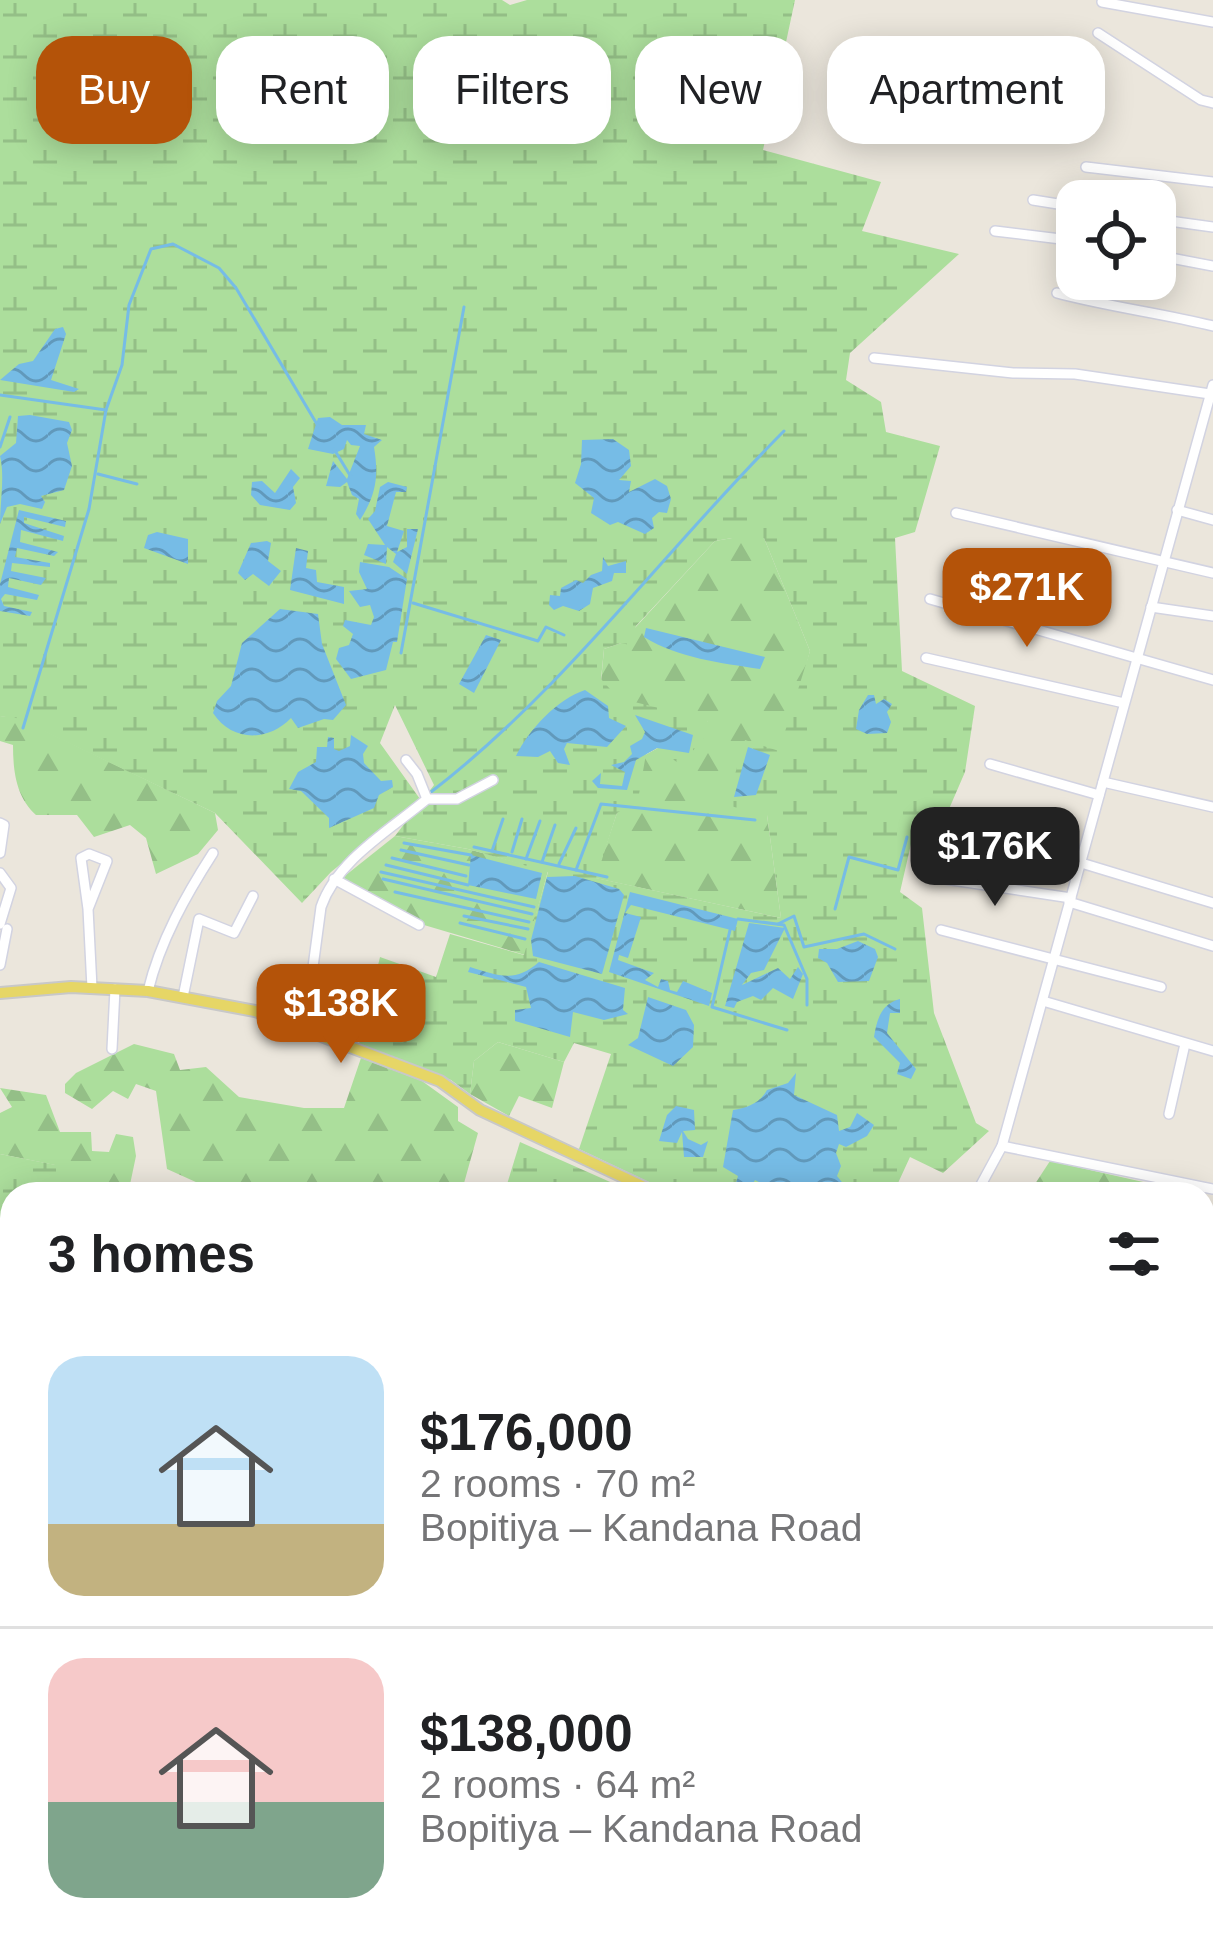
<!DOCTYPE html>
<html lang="en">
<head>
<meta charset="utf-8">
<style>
	:root { --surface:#fff; --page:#f6f6f6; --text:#202124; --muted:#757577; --line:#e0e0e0; --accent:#b45309 }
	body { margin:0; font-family:Helvetica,sans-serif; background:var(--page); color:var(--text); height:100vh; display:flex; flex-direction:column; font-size:45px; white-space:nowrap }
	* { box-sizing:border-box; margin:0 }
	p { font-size:39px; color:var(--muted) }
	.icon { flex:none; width:66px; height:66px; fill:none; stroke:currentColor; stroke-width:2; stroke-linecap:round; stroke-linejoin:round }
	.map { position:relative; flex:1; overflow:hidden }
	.panel { position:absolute; left:0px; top:1182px; width:1215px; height:771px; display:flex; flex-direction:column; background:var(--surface); border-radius:36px 36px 0 0; box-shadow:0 6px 30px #0003 }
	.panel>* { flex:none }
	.banner { position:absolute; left:36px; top:36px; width:1143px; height:108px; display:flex; gap:24px }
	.fabs { position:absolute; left:1056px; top:180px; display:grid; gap:24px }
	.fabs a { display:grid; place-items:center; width:120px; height:120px; border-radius:24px; background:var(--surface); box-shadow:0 6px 30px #0003; font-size:60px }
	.price { position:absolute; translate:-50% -102px; padding:0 27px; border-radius:24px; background:var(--accent); color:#fff; font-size:39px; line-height:78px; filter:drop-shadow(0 3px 6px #0008) }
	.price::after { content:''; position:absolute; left:50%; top:72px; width:36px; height:27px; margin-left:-18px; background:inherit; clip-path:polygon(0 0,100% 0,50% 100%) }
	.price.active { background:#222; color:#fff }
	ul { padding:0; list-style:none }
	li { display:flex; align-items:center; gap:36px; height:300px; padding:0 48px }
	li+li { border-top:3px solid var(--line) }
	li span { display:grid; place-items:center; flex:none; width:336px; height:240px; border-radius:36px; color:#555 }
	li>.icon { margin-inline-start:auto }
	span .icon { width:144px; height:144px; fill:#fffc; stroke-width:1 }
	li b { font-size:51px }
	h2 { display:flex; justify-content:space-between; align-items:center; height:144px; padding:0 48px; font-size:51px }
	.chip { padding:0 42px; border-radius:36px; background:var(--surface); box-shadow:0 6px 30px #0003; font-size:42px; line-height:108px }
	.chip.active { background:var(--accent); color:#fff }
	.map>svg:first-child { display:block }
	.grass { fill:#acde9c }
	.forest { fill:url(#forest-firs) }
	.wetland { fill:url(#wetland-marsh); fill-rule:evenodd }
	.water { fill:url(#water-waves) }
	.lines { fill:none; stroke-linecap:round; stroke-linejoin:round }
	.stream { stroke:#76bce6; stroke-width:3 }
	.minor-casing { stroke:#d2d3e1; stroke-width:12 }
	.major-casing { stroke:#c8c8c8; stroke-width:14 }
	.minor { stroke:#fff; stroke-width:9 }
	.major { stroke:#e6d666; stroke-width:10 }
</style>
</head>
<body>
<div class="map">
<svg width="1213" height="1951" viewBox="0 0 1213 1951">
	<defs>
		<pattern id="forest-firs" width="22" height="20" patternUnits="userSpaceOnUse" patternTransform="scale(3)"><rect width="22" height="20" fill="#acde9c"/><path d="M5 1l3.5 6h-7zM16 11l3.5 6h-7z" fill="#94bf87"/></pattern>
		<pattern id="wetland-marsh" width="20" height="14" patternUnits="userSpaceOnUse" patternTransform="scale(3)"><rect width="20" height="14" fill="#acde9c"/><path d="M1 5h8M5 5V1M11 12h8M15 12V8" fill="none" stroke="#94bf87"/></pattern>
		<pattern id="water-waves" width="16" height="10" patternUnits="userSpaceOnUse" patternTransform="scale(3)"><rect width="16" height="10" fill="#76bce6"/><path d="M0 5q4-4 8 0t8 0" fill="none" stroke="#6199bb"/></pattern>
	</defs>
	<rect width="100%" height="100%" fill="#ebe6dc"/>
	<!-- grass -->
	<g class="grass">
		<path d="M1203,1242L1213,1246V1393L1203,1394Z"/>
		<path d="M381,1941H475L476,1951H382Z"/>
	</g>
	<!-- forest -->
	<g class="forest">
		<path d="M732,538H764L810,651L767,815L781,918L595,878L617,813L645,755L708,721L618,699L601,682L604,649L621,643L715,541Z"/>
		<path d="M12,715L215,813L218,830L198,854L156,874L146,838L130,825L94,837L77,815H36C16,797 13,771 13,745L0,741V717Z"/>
		<path d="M395,836L468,849L548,871L525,955L424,925L341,879Z"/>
		<path d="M498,1042L564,1062L552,1108L519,1096L509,1116L470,1094L474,1061Z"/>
		<path d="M134,1044L174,1054L180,1070L206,1067L239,1097L304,1108H344L361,1058L422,1081L458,1107V1121L478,1133L461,1194H200L198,1183L167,1169L156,1091L136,1084L128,1099L113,1091L92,1109L65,1093V1084L76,1073Z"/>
		<path d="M0,1088L46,1095L60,1132H91L92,1151L109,1152L116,1134L133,1137L136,1156L128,1194H56L55,1165L0,1154V1113L12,1107Z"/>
		<path d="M1050,1161L1161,1186L1163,1194H1034L1033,1187Z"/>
		<path d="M914,1941H1008L1010,1951H917L921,1947Z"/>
	</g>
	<!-- wetland -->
	<g class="wetland">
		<path d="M0,0H502L510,5L527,0H795L763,150L881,182L862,231L959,254L850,353L846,380L881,402L886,432L940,446L915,532L895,538L902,671L975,706L965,772L936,839L911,844L900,892L922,908L934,1013L976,1123L989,1131L943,1173L910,1157L893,1194H674L579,1149L611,1054L574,1043L564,1062L498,1042L474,1061L470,1094L451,1080L359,1044L380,957L436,977L450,934L524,955L548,872L468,849L395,836L434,785L395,705L380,743L420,799L331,872L302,903L215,813L12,716L0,717ZM732,538H764L810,651L779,751L745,740L726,805L767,815L781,918L596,878L617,813L638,800L646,754L657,748L681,765L705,736L708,720L618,698L601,679L604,649L621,643L630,645L636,626L715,541Z"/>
		<path d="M520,1142L626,1189L627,1194H504Z"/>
		<path d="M0,1154L56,1165V1194H12V1477L0,1494Z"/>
		<path d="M1213,1393V1807H1203V1394Z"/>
	</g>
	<!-- water -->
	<g class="water">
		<path d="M63,327L66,334L51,380L79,389L74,392L0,380L19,364L33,361L55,329Z"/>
		<path d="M30,415L69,422L72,430L67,443L72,466L64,490L41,496L45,502L42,509L20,504L7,507L0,524C0,502 5,476 0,456L16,443L18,416Z"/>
		<path d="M330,417L342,425H366L364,434L382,440L374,447C379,477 376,495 360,520L356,514L359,499L352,495L347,482L340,487L326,486L333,461L347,479L360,446L351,445L347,440L344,449L333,454L308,449L318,418Z"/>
		<path d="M613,439L629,450L631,466L619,480L631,481L629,492L655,479L667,486L671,499L667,513L659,512L652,518L654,528L645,534L618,522L610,525L591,513L594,498L575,483L581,464L582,440Z"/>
		<path d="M291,469L300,478L293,487L296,503L290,510L260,505L251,495L252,482L262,481L275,493Z"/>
		<path d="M388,482L407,487L406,492H396L387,526L404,531L397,552L407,547V529H418L407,574L393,562L396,554L387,547L386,564L364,555L368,544L385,545L368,519L375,511L380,487Z"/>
		<path d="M19,510L66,521L65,527L24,517V523L64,536L63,541L21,530L20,542L58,552L54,556L17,548L15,557L50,563V567L12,563L11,571L46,578L41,585L9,578L8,587L39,595L37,600L5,594L1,599L4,606L32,612L30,616L0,611V584Z"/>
		<path d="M157,532L188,539V564L144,548L148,535Z"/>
		<path d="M267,541L271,543L268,561L281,571L269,586L253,574L245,580L238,573L251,543Z"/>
		<path d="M296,548L308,551L306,568L316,570L317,582L344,587V604L290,590Z"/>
		<path d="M603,557L608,566L626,561V573H614L612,581L593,588L590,604L579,611L563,606L554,610L549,605L550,595L560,596L561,588L576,580L583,583L591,575L602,571Z"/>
		<path d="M360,562L389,567L407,579L397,642H393L386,670L351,679L336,659L339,648L349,645L353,634L343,626L345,620L371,625L374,617L370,605L360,607L349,591L367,589L359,572Z"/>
		<path d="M280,609L318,614L322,644L346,705L333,720L324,719L298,728L291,718C268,742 232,742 213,713L217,701L231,686L242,643Z"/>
		<path d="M646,628L765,657L760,669C721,663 678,658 644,637Z"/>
		<path d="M486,635L501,640L474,693L459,684Z"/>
		<path d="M585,690L608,706L609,718L626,726L607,747L567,743L564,749L570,765L558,763L550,751L538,757L516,756C529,729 558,699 585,690Z"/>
		<path d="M868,695H874L876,704L884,699L892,704L887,712L891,722L887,733L867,734L856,729L859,710Z"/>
		<path d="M635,715L693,735L689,753L657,748L636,760L627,790L598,788L592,781L601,773L600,784L622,786L625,772L611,765L624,762L632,754L630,746L642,739L645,732Z"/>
		<path d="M351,735L368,746L363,754L364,763L381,781L392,780L393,787L379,795L374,808L329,828V818L301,791L289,789L298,772L316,762L317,747H327L328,737L334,738V749L339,751L350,746Z"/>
		<path d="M748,747L770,755L756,795L734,797Z"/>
		<path d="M471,855L542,873L536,899L468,885Z"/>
		<path d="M575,876L619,889L624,895L602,974L533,956L531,940L547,877Z"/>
		<path d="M630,892L738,919L735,931L631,905L625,913L641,917L628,958L619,955L618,960L654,973L645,980L658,987L661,979L668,981L670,990L677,992L683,981L712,993L709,1006L609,972Z"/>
		<path d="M749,923L785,928L764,970L751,973L742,985L778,968L790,979L798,967L803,974L793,999L773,988L761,1000L753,996L737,1002L734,1008L725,1006Z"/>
		<path d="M858,941L875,949L878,957L869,981L838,982L827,963L818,958L819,949H837Z"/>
		<path d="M539,962L625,988L623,1010L628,1014L604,1020L573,1012L570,1037L515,1021V1010L531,1008L526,987L468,972L470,967C499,976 515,983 539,962Z"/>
		<path d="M648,997L686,1010L694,1025L693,1047L673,1066L628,1045L638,1038Z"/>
		<path d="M900,999V1013H890L887,1033L916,1069L911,1079L897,1074L900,1063L874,1037C877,1019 881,1004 900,999Z"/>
		<path d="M796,1073L794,1095L837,1115L839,1131L850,1127L857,1113L874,1125L867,1136L846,1147L839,1144L836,1153L841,1166L837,1176L845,1186L839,1194H782L755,1180L747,1194H738L740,1190L735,1186L738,1176L723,1167L733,1110C747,1108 760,1103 767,1090L788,1083Z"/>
		<path d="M676,1106L694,1110L695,1130L683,1131L688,1139L701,1145L708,1141L703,1157H684L682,1132L677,1143L659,1141L667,1115Z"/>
		<path d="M77,1941H203L206,1951H77Z"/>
	</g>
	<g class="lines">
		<!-- stream -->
		<g class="stream">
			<path d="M0,395L106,410L89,509L23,728"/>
			<path d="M106,410L122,365L129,305L151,249L173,244L219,268L236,288L318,426"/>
			<path d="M0,447L10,417"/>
			<path d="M334,449L351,477"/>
			<path d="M98,474L137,484"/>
			<path d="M413,603L538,641L546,627L564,635"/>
			<path d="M401,653L464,307"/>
			<path d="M431,792C565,689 665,550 784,431"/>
			<path d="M404,843L471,855"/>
			<path d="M474,847L607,877"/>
			<path d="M401,850L469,865"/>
			<path d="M492,851L503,819"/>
			<path d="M512,852L522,819"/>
			<path d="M392,858L466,876"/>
			<path d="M526,859L540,821"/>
			<path d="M542,862L555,825"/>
			<path d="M559,864L576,828"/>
			<path d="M386,865L468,885"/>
			<path d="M576,870L601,804L755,820"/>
			<path d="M381,872L534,907"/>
			<path d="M383,879L532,914"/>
			<path d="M395,892L529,922"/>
			<path d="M835,909L849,857L898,870L907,837"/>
			<path d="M464,916L528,929"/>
			<path d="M738,919L784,925L807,979V1005"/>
			<path d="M460,923L525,939"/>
			<path d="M778,924L794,916L804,947L864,934L895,949"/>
			<path d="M730,930L712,1007L787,1030"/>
			<path d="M1203,1750L1213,1748"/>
			<path d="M769,1941L770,1951"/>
		</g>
		<defs>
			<g id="minor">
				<path d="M1102,2L1213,22"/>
				<path d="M1098,33L1201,100L1213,103"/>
				<path d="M1086,167L1213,182"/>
				<path d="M1033,200L1077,207"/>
				<path d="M1155,219L1213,227"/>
				<path d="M995,231L1077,241"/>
				<path d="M1155,255L1213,266"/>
				<path d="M1057,293C1109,307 1161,313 1213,326"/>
				<path d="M874,358L1013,373L1075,374L1210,394"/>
				<path d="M1177,510L1213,520"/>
				<path d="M956,513L1213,573"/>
				<path d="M930,599L1213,680"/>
				<path d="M1151,607L1213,616"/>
				<path d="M926,658L1124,703"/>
				<path d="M406,760L417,774L427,799"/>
				<path d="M990,764L1099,795"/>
				<path d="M1103,782L1213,807"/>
				<path d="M0,823L4,825L0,853"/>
				<path d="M1078,862L1213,903"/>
				<path d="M0,873L11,888L0,924"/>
				<path d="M925,876L1071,898"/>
				<path d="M334,879L419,925"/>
				<path d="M1069,902L1213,946"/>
				<path d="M88,909L81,858L89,854L107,861L88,909L92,988"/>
				<path d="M941,930L1161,987"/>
				<path d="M0,965L7,929"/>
				<path d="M148,991C160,941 186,895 213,853"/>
				<path d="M183,997L199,919L234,933L253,896"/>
				<path d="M1043,1001L1213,1051"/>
				<path d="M305,1027L321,907C337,860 390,830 427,799H457L493,780"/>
				<path d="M112,1049L115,989"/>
				<path d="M1169,1114L1185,1044"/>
				<path d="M1002,1146L1213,1189"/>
				<path d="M976,1194L1002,1146L1213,385"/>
				<path d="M0,1902L12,1906"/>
				<path d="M618,1941L620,1951"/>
				<path d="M1016,1941L1017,1951"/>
				<path d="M15,1951V1941"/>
			</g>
			<g id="major">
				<path d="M0,993L71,987L148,991L255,1011L440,1081L480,1110L659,1194"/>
				<path d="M0,1872H12"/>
				<path d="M1203,1888H1213"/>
			</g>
		</defs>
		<!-- minor casing -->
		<use href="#minor" class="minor-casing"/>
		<!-- major casing -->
		<use href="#major" class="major-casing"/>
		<!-- minor -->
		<use href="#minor" class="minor"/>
		<!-- major -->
		<use href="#major" class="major"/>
	</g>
</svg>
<div class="fabs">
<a><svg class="icon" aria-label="locate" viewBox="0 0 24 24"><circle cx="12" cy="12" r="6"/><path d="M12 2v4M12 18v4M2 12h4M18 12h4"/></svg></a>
</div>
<b class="price" style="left:1027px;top:650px">$271K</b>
<b class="price active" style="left:995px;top:909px">$176K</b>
<b class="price" style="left:341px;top:1066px">$138K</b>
<div class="banner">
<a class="chip active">Buy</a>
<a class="chip">Rent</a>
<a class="chip">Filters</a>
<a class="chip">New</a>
<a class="chip">Apartment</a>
</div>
<section class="panel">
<h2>3 homes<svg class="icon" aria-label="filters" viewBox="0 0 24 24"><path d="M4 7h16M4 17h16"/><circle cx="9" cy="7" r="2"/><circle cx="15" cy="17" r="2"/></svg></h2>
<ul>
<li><span style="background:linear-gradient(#bfe0f5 70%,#c2b280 0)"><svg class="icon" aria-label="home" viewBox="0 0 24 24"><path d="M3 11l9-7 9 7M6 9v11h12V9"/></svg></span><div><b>$176,000</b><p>2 rooms · 70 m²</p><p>Bopitiya – Kandana Road</p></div></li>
<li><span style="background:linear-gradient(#f6c9c9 60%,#7fa58c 0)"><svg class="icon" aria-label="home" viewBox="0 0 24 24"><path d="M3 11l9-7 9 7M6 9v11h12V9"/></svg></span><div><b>$138,000</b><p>2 rooms · 64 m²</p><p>Bopitiya – Kandana Road</p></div></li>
</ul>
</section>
</div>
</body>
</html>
